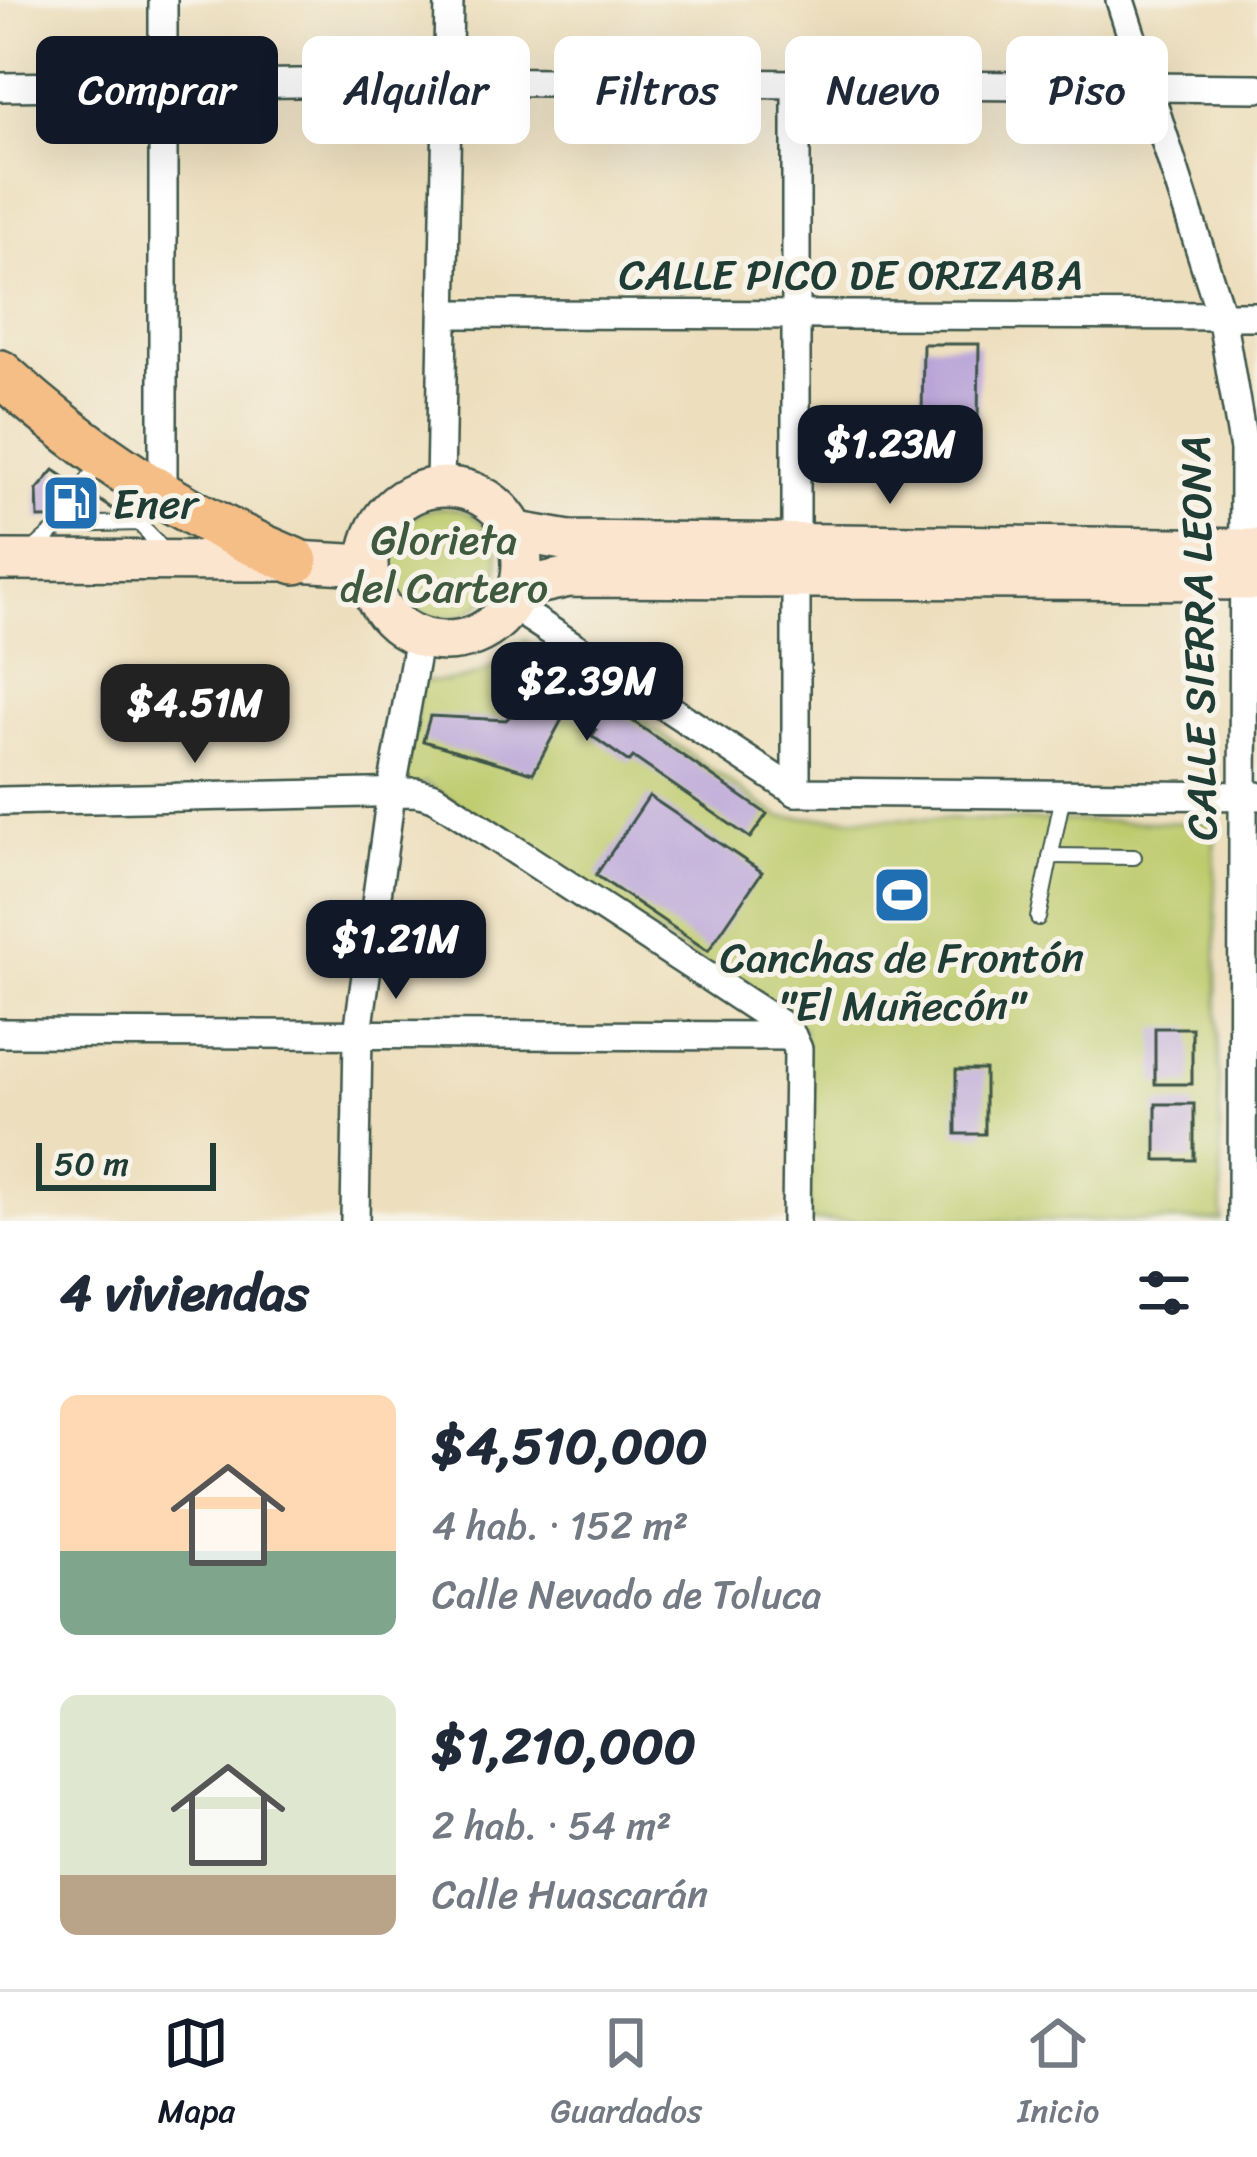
<!DOCTYPE html>
<html lang="es">
<head>
<meta charset="utf-8">
<style>
	:root { --surface:#fff; --page:#f2f2f3; --text:#1f2937; --muted:#747a83; --line:#e0e1e3; --accent:#111827 }
	body { margin:0; font-family:Sriracha,sans-serif; background:var(--page); color:var(--text); height:100vh; display:flex; flex-direction:column; font-size:45px; white-space:nowrap }
	* { box-sizing:border-box; margin:0 }
	p { font-size:39px; color:var(--muted) }
	.icon { flex:none; width:66px; height:66px; fill:none; stroke:currentColor; stroke-width:2; stroke-linecap:round; stroke-linejoin:round }
	.map { position:relative; height:1221px; overflow:hidden }
	.panel { display:flex; flex-direction:column; background:var(--surface); flex:1 }
	.panel>* { flex:none }
	.top-card { position:absolute; left:36px; top:36px; width:1185px; height:108px; display:flex; gap:24px }
	.scale { position:absolute; left:36px; bottom:30px; width:180px; box-sizing:border-box; padding-left:12px; border:6px solid #1f3d34; border-top:0; font-size:33px; line-height:42px; white-space:nowrap; color:#1f3d34; -webkit-text-stroke:9px #f7f3e8; paint-order:stroke }
	.price { position:absolute; translate:-50% -102px; padding:0 27px; border-radius:24px; background:var(--accent); color:#fff; font-size:39px; line-height:78px; filter:drop-shadow(0 3px 6px #0008) }
	.price::after { content:''; position:absolute; left:50%; top:72px; width:36px; height:27px; margin-left:-18px; background:inherit; clip-path:polygon(0 0,100% 0,50% 100%) }
	.price.selected { background:#222; color:#fff }
	ul { padding:0; list-style:none }
	li { display:flex; align-items:center; gap:36px; height:300px; padding:0 60px }
	li span { display:grid; place-items:center; flex:none; width:336px; height:240px; border-radius:18px; color:#555 }
	li>.icon { margin-inline-start:auto }
	span .icon { width:144px; height:144px; fill:#fffc; stroke-width:1 }
	li b { font-size:51px }
	h2 { display:flex; justify-content:space-between; align-items:center; height:144px; padding:0 60px; font-size:51px }
	.tag { padding:0 42px; border-radius:18px; background:var(--surface); box-shadow:0 12px 48px #0002; font-size:42px; line-height:108px }
	.tag.selected { background:var(--accent); color:#fff }
	.tabs { display:flex; justify-content:space-around; align-items:center; height:168px; border-top:3px solid var(--line); background:var(--surface); font-size:33px; color:var(--muted) }
	.tabs a { display:grid; justify-items:center; gap:6px }
	.tabs .selected { color:var(--accent) }
	.map>svg:first-child { display:block }
	.green { fill:#bdcb6c; stroke:#6e8450; stroke-width:3 }
	.building { fill:#baa4d8 }
	.lines { fill:none; stroke-linecap:round; stroke-linejoin:round }
	.lane-casing { stroke:#3e5549; stroke-width:18 }
	.street-casing { stroke:#3e5549; stroke-width:32 }
	.secondary-casing { stroke:#3e5549; stroke-width:44 }
	.primary-casing { stroke:#3e5549; stroke-width:50 }
	.lane { stroke:#fff; stroke-width:14 }
	.street { stroke:#fff; stroke-width:27 }
	.secondary { stroke:#fbe5cf; stroke-width:39 }
	.primary { stroke:#f6be87; stroke-width:45 }
	.labels { text-anchor:middle; stroke-width:10; stroke-linejoin:round; paint-order:stroke }
	.street-label { font-size:42px; fill:#1f3d34; stroke:#f7f3e8 }
	.poi-label { font-size:42px; fill:#1f3d34; stroke:#f7f3e8; text-anchor:start }
	.park-label { font-size:42px; fill:#3f593f; stroke:#f7f3e8 }
</style>
</head>
<body>
<div class="map">
<svg width="1257" height="1221" viewBox="0 0 1257 1221">
	<rect width="100%" height="100%" fill="#f7f3e8"/>
	<filter id="ink" filterUnits="userSpaceOnUse"><feTurbulence type="fractalNoise" baseFrequency=".00833" numOctaves="2"/><feDisplacementMap in="SourceGraphic" scale="24" xChannelSelector="R" yChannelSelector="G"/><feConvolveMatrix kernelMatrix="1 2 1 2 8 2 1 2 1" color-interpolation-filters="sRGB"/></filter>
	<filter id="wash" filterUnits="userSpaceOnUse"><feTurbulence type="fractalNoise" baseFrequency=".004" numOctaves="4" result="noise"/><feDisplacementMap in="SourceGraphic" scale="48" xChannelSelector="R" yChannelSelector="G"/><feGaussianBlur stdDeviation="2.7" result="paint"/><feColorMatrix in="noise" values="0 0 0 0 0 0 0 0 0 0 0 0 0 0 0 0 0 1.4 0 .05"/><feComposite in="paint" operator="in"/></filter>
	<g filter="url(#wash)">
		<rect width="100%" height="100%" fill="#eddfbd"/>
		<!-- green -->
		<g class="green">
			<circle cx="444" cy="563" r="55"/>
			<path d="M525,640L780,817L1214,823L1222,1221H809L804,1028L425,783L402,790L422,681C466,685 495,672 525,640Z"/>
		</g>
		<g id="blocks">
			<!-- building -->
			<g class="building">
				<path d="M923,344H979L978,422H922Z"/>
				<path d="M54,470L125,517L38,518L37,490Z"/>
				<path d="M561,664L583,679L572,701L582,686L767,814L750,838L633,757L629,762L592,736L596,730L567,710L533,773L423,741L430,716L506,720Z"/>
				<path d="M649,796L762,872L708,951L596,875Z"/>
				<rect x="1155" y="1028" width="37" height="56"/>
				<rect x="956" y="1070" width="29" height="64"/>
				<rect x="1156" y="1104" width="38" height="56"/>
			</g>
		</g>
	</g>
	<g filter="url(#ink)">
		<use href="#blocks" fill-opacity="0" stroke="#3e5549" stroke-width="3"/>
		<g class="lines">
			<defs>
				<g id="lane">
					<path d="M61,525L100,460"/>
					<path d="M30,552L61,525L139,523L165,552"/>
					<path d="M1050,856L1134,857"/>
					<path d="M1038,918L1063,795"/>
				</g>
				<g id="street">
					<path d="M1120,0L1221,315L1244,450L1242,1221"/>
					<path d="M0,87L449,81L1257,88"/>
					<path d="M446,314L1257,316"/>
					<path d="M440,486L449,0"/>
					<path d="M163,498V0"/>
					<path d="M511,605L796,792L1257,796"/>
					<path d="M796,792V84"/>
					<path d="M0,801L416,792L434,797L780,1024L792,1036L798,1049L796,1221"/>
					<path d="M0,1033L792,1036"/>
					<path d="M355,1221L358,1033L391,794L419,637"/>
				</g>
				<g id="secondary">
					<circle cx="445" cy="564" r="77"/>
					<path d="M517,532L569,541L1257,549"/>
					<path d="M0,560L295,561L367,565"/>
					<path d="M519,588L569,577L1257,580"/>
				</g>
				<path id="primary" d="M0,373C92,456 181,514 295,561"/>
			</defs>
			<!-- lane casing -->
			<use href="#lane" class="lane-casing"/>
			<!-- street casing -->
			<use href="#street" class="street-casing"/>
			<!-- secondary casing -->
			<use href="#secondary" class="secondary-casing"/>
			<!-- primary casing -->
			<use href="#primary" class="primary-casing"/>
			<!-- lane -->
			<use href="#lane" class="lane"/>
			<!-- street -->
			<use href="#street" class="street"/>
			<!-- secondary -->
			<use href="#secondary" class="secondary"/>
			<!-- primary -->
			<use href="#primary" class="primary"/>
		</g>
	</g>
	<!-- icons -->
	<defs>
		<symbol id="fuel-square" viewBox="-11 -11 22 22"><rect x="-9" y="-9" width="18" height="18" rx="4" fill="#1f6fb2" stroke="#f7f3e8"/><path d="M-5.5-6h7V0h2V4h1.3V-2.5L3-4.5l.8-.8L6-3V5H2.5V1h-1V6h-7ZM-4.2-4.7v3.2H.2V-4.7Z" fill="#fff"/></symbol>
		<symbol id="stadium-square" viewBox="-11 -11 22 22"><rect x="-9" y="-9" width="18" height="18" rx="4" fill="#1f6fb2" stroke="#f7f3e8"/><path d="M0-5a6.5 5 0 1 0 0 10a6.5 5 0 1 0 0-10ZM-3.5-1.8h7v3.6h-7Z" fill="#fff"/></symbol>
	</defs>
	<g fill-rule="evenodd">
		<use href="#fuel-square" x="38" y="470" width="66" height="66"/>
		<use href="#stadium-square" x="869" y="862" width="66" height="66"/>
	</g>
	<g class="labels">
		<!-- street labels -->
		<g class="street-label">
			<text x="851" y="289">CALLE PICO DE ORIZABA</text>
			<text transform="translate(1198 638) rotate(-91)" y="15">CALLE SIERRA LEONA</text>
		</g>
		<!-- poi labels -->
		<g class="poi-label">
			<text x="113" y="518">Ener</text>
			<text x="902" y="972" text-anchor="middle">Canchas de Frontón<tspan x="902" dy="48">"El Muñecón"</tspan></text>
		</g>
		<!-- park labels -->
		<g class="park-label">
			<text x="444" y="554">Glorieta<tspan x="444" dy="48">del Cartero</tspan></text>
		</g>
	</g>
</svg>
<div class="scale">50 m</div>
<b class="price" style="left:890px;top:507px">$1.23M</b>
<b class="price" style="left:587px;top:744px">$2.39M</b>
<b class="price selected" style="left:195px;top:766px">$4.51M</b>
<b class="price" style="left:396px;top:1002px">$1.21M</b>
<div class="top-card">
<a class="tag selected">Comprar</a>
<a class="tag">Alquilar</a>
<a class="tag">Filtros</a>
<a class="tag">Nuevo</a>
<a class="tag">Piso</a>
</div>
</div>
<section class="panel">
<h2>4 viviendas<svg class="icon" aria-label="filters" viewBox="0 0 24 24"><path d="M4 7h16M4 17h16"/><circle cx="9" cy="7" r="2"/><circle cx="15" cy="17" r="2"/></svg></h2>
<ul>
<li><span style="background:linear-gradient(#ffd9b3 65%,#7fa58c 0)"><svg class="icon" aria-label="home" viewBox="0 0 24 24"><path d="M3 11l9-7 9 7M6 9v11h12V9"/></svg></span><div><b>$4,510,000</b><p>4 hab. · 152 m²</p><p>Calle Nevado de Toluca</p></div></li>
<li><span style="background:linear-gradient(#dfe7d0 75%,#b9a48a 0)"><svg class="icon" aria-label="home" viewBox="0 0 24 24"><path d="M3 11l9-7 9 7M6 9v11h12V9"/></svg></span><div><b>$1,210,000</b><p>2 hab. · 54 m²</p><p>Calle Huascarán</p></div></li>
</ul>
</section>
<nav class="tabs">
<a class="selected"><svg class="icon" aria-label="map" viewBox="0 0 24 24"><path d="M3 6l6-2 6 2 6-2v14l-6 2-6-2-6 2zM9 4v14M15 6v14"/></svg>Mapa</a>
<a><svg class="icon" aria-label="saved" viewBox="0 0 24 24"><path d="M7 4h10v16l-5-4-5 4z"/></svg>Guardados</a>
<a><svg class="icon" aria-label="home" viewBox="0 0 24 24"><path d="M3 11l9-7 9 7M6 9v11h12V9"/></svg>Inicio</a>
</nav>
</body>
</html>
